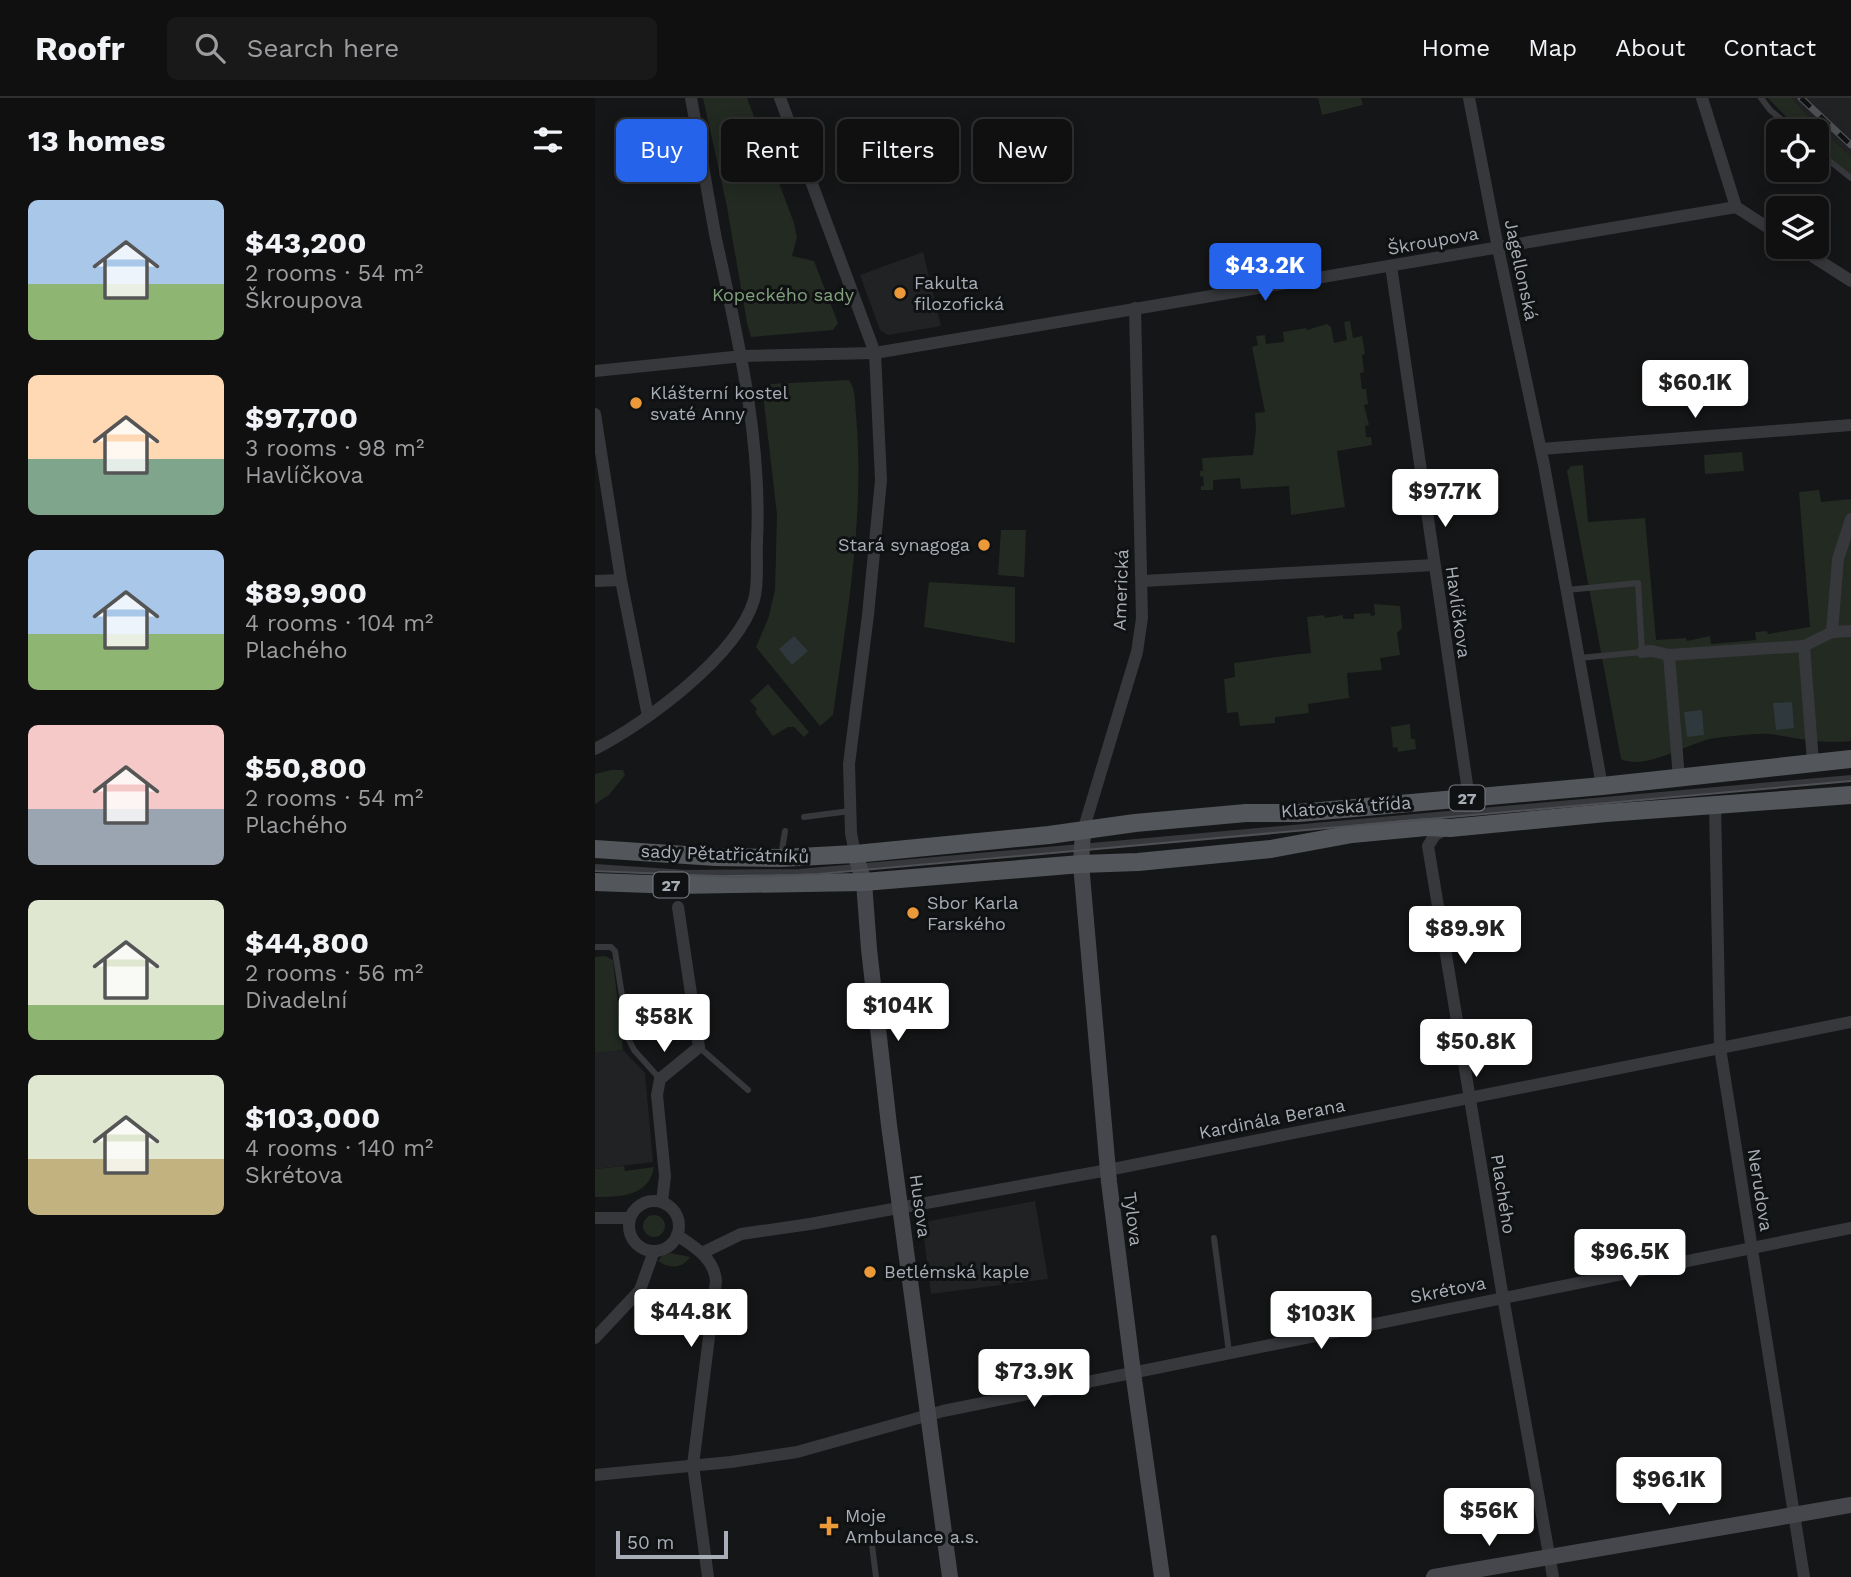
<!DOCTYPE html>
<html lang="en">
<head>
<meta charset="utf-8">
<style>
	:root { --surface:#101011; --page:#19191a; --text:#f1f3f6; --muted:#9c9d9f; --line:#303031; --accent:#2563eb }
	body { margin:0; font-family:"Work Sans",sans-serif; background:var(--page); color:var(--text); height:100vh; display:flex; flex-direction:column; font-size:26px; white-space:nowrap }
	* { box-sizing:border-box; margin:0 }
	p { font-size:23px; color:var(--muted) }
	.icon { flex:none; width:38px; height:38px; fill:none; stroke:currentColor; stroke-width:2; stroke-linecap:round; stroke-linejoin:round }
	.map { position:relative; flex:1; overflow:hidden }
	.drawer { display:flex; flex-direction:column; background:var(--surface); width:595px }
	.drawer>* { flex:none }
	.banner { position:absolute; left:21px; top:21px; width:665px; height:63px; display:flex; gap:14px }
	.fabs { position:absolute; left:1171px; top:21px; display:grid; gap:14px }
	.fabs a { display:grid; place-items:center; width:63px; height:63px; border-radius:10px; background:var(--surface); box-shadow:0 4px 18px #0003,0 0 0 2px var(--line); font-size:35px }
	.scale { position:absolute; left:21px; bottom:18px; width:112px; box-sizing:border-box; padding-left:7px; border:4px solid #a8aeb7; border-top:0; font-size:19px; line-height:24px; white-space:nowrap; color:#a8aeb7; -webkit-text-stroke:5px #101112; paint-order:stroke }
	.price { position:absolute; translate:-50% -60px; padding:0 16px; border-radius:7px; background:#fff; color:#222; font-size:23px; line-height:46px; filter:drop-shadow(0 2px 4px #0008) }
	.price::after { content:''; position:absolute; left:50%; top:42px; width:21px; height:16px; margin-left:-10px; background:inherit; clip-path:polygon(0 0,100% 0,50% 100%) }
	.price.on { background:var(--accent); color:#fff }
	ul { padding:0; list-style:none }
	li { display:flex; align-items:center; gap:21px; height:175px; padding:0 28px }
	li span { display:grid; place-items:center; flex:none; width:196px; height:140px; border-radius:10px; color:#555 }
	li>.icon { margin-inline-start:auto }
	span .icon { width:84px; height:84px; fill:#fffc; stroke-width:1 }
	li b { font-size:30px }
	h2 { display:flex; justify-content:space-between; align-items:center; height:84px; padding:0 28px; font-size:30px }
	.tag { padding:0 24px; border-radius:10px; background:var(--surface); box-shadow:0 4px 18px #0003,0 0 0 2px var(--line); font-size:24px; line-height:63px }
	.tag.on { background:var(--accent); color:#fff }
	header { display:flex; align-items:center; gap:42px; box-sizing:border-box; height:98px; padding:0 35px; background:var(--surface); border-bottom:2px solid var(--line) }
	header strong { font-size:33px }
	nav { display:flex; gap:38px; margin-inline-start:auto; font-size:24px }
	.search { width:490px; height:63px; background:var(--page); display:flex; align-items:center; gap:18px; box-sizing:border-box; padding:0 24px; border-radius:10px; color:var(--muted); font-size:26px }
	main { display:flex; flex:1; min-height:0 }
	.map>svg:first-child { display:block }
	.built { fill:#212224 }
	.green { fill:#222a22 }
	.water { fill:#2e383d }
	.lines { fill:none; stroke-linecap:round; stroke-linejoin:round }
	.lane { stroke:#37383c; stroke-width:6 }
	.street { stroke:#37383c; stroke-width:12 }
	.secondary { stroke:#45474c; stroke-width:16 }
	.primary { stroke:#53565b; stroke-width:18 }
	.tram { stroke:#4e5055; stroke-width:2 }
	.rail-casing { stroke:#4e5055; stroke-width:7 }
	.rail { stroke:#101112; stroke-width:4.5; stroke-dasharray:13; stroke-linecap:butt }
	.poi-dot { fill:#ec9a39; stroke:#101112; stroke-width:2.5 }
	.labels { text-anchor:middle; stroke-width:6; stroke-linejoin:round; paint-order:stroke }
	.shield { fill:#101112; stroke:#7a7f86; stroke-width:2 }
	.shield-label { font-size:16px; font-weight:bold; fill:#a8aeb7 }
	.street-label { font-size:18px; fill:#a8aeb7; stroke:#101112 }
	.poi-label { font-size:18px; fill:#a8aeb7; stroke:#101112; text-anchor:start }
	.park-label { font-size:18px; fill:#82a17f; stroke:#101112 }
</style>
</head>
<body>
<header>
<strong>Roofr</strong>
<div class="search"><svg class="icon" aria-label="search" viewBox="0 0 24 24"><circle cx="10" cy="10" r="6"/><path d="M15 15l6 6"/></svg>Search here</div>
<nav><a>Home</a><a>Map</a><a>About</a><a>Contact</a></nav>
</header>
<main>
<section class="drawer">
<h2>13 homes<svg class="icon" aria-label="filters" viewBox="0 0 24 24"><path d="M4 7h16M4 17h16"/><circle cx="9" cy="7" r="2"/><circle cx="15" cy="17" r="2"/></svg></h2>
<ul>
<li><span style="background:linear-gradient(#a9c7e8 60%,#8fb573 0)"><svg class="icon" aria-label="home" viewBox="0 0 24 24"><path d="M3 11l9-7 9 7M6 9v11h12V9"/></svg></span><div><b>$43,200</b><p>2 rooms · 54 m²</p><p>Škroupova</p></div></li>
<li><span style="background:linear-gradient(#ffd9b3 60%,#7fa58c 0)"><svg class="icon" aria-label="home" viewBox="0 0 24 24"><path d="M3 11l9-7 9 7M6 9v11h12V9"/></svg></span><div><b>$97,700</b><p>3 rooms · 98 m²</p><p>Havlíčkova</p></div></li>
<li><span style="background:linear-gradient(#a9c7e8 60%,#8fb573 0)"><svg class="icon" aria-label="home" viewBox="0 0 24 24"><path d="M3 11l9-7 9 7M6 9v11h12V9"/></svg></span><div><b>$89,900</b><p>4 rooms · 104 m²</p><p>Plachého</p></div></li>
<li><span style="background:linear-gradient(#f6c9c9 60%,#9aa5b1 0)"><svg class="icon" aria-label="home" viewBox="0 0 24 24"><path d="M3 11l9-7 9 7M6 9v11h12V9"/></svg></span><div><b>$50,800</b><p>2 rooms · 54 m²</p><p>Plachého</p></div></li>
<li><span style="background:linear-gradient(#dfe7d0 75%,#8fb573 0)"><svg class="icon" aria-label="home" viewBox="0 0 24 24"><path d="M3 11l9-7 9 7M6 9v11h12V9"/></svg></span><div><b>$44,800</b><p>2 rooms · 56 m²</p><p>Divadelní</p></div></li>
<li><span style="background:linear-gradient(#dfe7d0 60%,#c2b280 0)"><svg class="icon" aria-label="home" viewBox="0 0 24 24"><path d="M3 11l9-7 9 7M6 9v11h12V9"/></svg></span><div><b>$103,000</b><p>4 rooms · 140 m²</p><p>Skrétova</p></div></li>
</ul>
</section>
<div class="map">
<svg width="1256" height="1479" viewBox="0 0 1256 1479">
	<rect width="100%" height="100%" fill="#151617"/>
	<!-- built -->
	<g class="built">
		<path d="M1197,0H1256V58L1217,23Z"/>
		<path d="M328,154L346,228L293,237L285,232L265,177Z"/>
		<path d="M28,952L50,975L58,1064L0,1071V955Z"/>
		<path d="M440,1103L453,1181L336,1196L328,1131L334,1123Z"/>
	</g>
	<!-- green -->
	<g class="green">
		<path d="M108,0H152L199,125L202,139L197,158L219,163L243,225L238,232L156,239L152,225L132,109Z"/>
		<path d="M723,0H766L768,7L727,17Z"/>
		<path d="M1173,0H1197L1217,23L1256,58V77L1222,49V33H1205Z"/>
		<path d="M755,223L758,240L767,238L770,256L767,257L769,274L765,275L767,291H771L773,306L769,307L774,327L770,328L771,339H776L777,347L742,353L750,409L696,417L694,388L646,391L645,380L618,382V392H606V388H609L608,379L605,378V373H608L607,360L658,357L661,331L660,315L670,314L657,249L663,247L661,238L670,237L671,246L689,244L688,234L711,230L712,232L732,226L736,229L739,245L752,242L749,224Z"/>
		<path d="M254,282C261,292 260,305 261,317C270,417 252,518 238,617L225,628L161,549L173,521L180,492L182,417L168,296L176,286Z"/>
		<path d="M1147,354L1149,373L1110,376L1109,357Z"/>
		<path d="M988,367L993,424L1050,420L1061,542L1091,540L1092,543L1115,538L1116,546L1161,542L1160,534L1172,533L1173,536L1215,529L1204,394L1224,392L1226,404L1256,401V643C1225,646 1205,641 1175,636C1165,635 1126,639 1115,641C1092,646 1049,673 1026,661L972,373L976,368Z"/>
		<path d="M406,432H431L429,479L403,477Z"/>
		<path d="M334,484L420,489V545L329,529Z"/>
		<path d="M779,506L805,508L807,530L802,535L805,557L785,560L787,572L752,575L754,600L713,606L714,615L680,619V625L645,628L643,614L632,615L629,581L640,579L639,565C665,562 690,557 716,555L712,519L729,517L730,520L748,517V521H759V516L775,515L776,518L780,517Z"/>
		<path d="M173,586L214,634L209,639L199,629H193L178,638L160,614L162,611L155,603Z"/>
		<path d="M815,626L816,641H820L821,651L803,654L802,649L798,650L796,629Z"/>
		<path d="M16,672H28L30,677L14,697L0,706V676Z"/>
		<path d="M10,858L18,862L28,952L0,955V859Z"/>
		<path d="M29,1068L30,1073L59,1069C54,1099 24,1099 0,1099V1071Z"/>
		<circle cx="59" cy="1128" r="11"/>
		<path d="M76,1155L95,1159C87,1171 75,1171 63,1163L67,1158Z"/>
	</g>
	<!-- water -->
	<g class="water">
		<path d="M199,538L213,553L197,567L184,551Z"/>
		<path d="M1197,604L1199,630L1181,632L1178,605Z"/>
		<path d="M1107,612L1109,637L1092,639L1089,614Z"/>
	</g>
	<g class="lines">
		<!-- lane -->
		<g class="lane">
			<path d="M1166,0L1175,12L1200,33"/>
			<path d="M1222,53L1256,80"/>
			<path d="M972,492L1043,485L1047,554L984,560"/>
			<path d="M209,719L255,713"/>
			<path d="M186,758L190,733"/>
			<path d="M0,769L91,775L205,774L1256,680"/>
			<path d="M0,849H16L20,853L34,942L39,952L65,981"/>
			<path d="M104,949L153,992"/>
			<path d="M619,1140L634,1254"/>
			<path d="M276,1439L281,1479"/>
		</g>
		<!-- street -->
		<g class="street">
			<path d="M185,0L280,255L286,382L273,517L254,666L256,735L260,756"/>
			<path d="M874,0L903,150L949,367L1007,688"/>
			<path d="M1107,0L1141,109L1183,136"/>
			<path d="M1203,149L1256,183"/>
			<path d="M796,168L874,700"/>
			<path d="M0,273L148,258L280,255L1141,109"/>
			<path d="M0,316L26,482L53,618"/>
			<path d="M946,351L1256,327"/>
			<path d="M0,483L26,482"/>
			<path d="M548,483L839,467"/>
			<path d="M1237,534L1243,461L1256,421"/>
			<path d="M1209,548L1218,664"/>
			<path d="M1047,554L1057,553L1074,557L1209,548L1237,534L1256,533"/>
			<path d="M1074,557L1084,680"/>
			<path d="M0,651C51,625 142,558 159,502C164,485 161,461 162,444C167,341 143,240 121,141C112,94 105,47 96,0"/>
			<path d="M1120,707L1125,950L1209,1479"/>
			<path d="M852,731L840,737L833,748L906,1188L958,1479"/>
			<path d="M488,733L542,554L547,520L540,210"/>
			<circle cx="59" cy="1128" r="25"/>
			<path d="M67,1104L70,1078L62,997L65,981L104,949L83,809"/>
			<path d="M0,1120H35"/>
			<path d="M82,1137C100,1149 119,1160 121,1183L98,1367L113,1479"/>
			<path d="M107,1155L146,1136L215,1126L513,1072L1256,924"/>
			<path d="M0,1240L45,1192L59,1153"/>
			<path d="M0,1377L136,1364L202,1354L348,1313L1256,1130"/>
		</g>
		<!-- secondary -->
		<g class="secondary">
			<path d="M488,733L486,766L514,1084L538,1274L567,1479"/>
			<path d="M260,756L269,784L274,851L294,1027L355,1479"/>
			<path d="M839,1479L1256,1407"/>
		</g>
		<!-- primary -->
		<g class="primary">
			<path d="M0,751L121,759L185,760L260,756L454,737L540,725L651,715H703L1007,688L1256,661"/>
			<path d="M0,784L81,787L269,784L486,766L543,764L676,751L757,736L831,729L855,730L1011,715L1256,697"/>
		</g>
		<!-- tram -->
		<path class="tram" d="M0,773L145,779L223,776L1256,683"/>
		<defs>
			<path id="rail" d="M1206,0L1256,47"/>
		</defs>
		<!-- rail casing -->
		<use href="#rail" class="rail-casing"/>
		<!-- rail -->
		<use href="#rail" class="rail"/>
	</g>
	<!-- markers -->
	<g class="poi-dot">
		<circle cx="305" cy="195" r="7"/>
		<circle cx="41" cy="305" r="7"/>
		<circle cx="389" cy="447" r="7"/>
		<circle cx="318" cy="815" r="7"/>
		<circle cx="275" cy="1174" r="7"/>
		<path d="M230.5 1417.5h7v7h7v7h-7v7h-7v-7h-7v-7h7z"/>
	</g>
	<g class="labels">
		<!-- shield labels -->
		<g class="shield">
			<rect x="854.5" y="687.5" width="35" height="25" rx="5"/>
			<rect x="58.5" y="774.5" width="35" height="25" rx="5"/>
		</g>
		<g class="shield-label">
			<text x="872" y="706">27</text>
			<text x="76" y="793">27</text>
		</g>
		<!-- street labels -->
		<g class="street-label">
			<text transform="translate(838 143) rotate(-10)" y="6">Škroupova</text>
			<text transform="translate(926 172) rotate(78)" y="6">Jagellonská</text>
			<text transform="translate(526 492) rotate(-88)" y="6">Americká</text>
			<text transform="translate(863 514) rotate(82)" y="6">Havlíčkova</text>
			<text transform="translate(751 709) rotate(-4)" y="6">Klatovská třída</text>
			<text transform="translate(130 756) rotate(2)" y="6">sady Pětatřicátníků</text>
			<text transform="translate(677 1021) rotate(-11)" y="6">Kardinála Berana</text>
			<text transform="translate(1165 1092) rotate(81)" y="6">Nerudova</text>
			<text transform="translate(908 1096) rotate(81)" y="6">Plachého</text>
			<text transform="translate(325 1108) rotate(82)" y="6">Husova</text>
			<text transform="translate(538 1121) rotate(83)" y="6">Tylova</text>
			<text transform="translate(853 1192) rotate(-11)" y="6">Skrétova</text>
		</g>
		<!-- poi labels -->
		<g class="poi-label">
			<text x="319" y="191">Fakulta<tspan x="319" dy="21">filozofická</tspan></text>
			<text x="55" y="301">Klášterní kostel<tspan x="55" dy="21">svaté Anny</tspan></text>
			<text x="375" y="453" text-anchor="end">Stará synagoga</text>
			<text x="332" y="811">Sbor Karla<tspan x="332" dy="21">Farského</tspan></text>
			<text x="289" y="1180">Betlémská kaple</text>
			<text x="250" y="1424">Moje<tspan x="250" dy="21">Ambulance a.s.</tspan></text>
		</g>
		<!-- park labels -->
		<g class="park-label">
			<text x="188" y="203">Kopeckého sady</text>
		</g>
	</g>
</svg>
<div class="fabs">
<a><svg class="icon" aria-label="locate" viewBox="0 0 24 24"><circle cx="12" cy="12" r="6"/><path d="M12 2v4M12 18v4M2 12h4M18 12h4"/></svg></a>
<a><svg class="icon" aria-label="layers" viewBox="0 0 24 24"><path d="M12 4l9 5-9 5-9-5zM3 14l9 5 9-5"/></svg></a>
</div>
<div class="scale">50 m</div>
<b class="price on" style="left:670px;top:205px">$43.2K</b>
<b class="price" style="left:1100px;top:322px">$60.1K</b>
<b class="price" style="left:850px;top:431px">$97.7K</b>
<b class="price" style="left:870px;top:868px">$89.9K</b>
<b class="price" style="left:303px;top:945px">$104K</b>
<b class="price" style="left:69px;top:956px">$58K</b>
<b class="price" style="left:881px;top:981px">$50.8K</b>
<b class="price" style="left:1035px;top:1191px">$96.5K</b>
<b class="price" style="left:96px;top:1251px">$44.8K</b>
<b class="price" style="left:726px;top:1253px">$103K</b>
<b class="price" style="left:439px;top:1311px">$73.9K</b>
<b class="price" style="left:1074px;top:1419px">$96.1K</b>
<b class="price" style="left:894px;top:1450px">$56K</b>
<div class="banner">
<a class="tag on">Buy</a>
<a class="tag">Rent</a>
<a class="tag">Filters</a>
<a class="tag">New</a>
</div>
</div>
</main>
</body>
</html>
